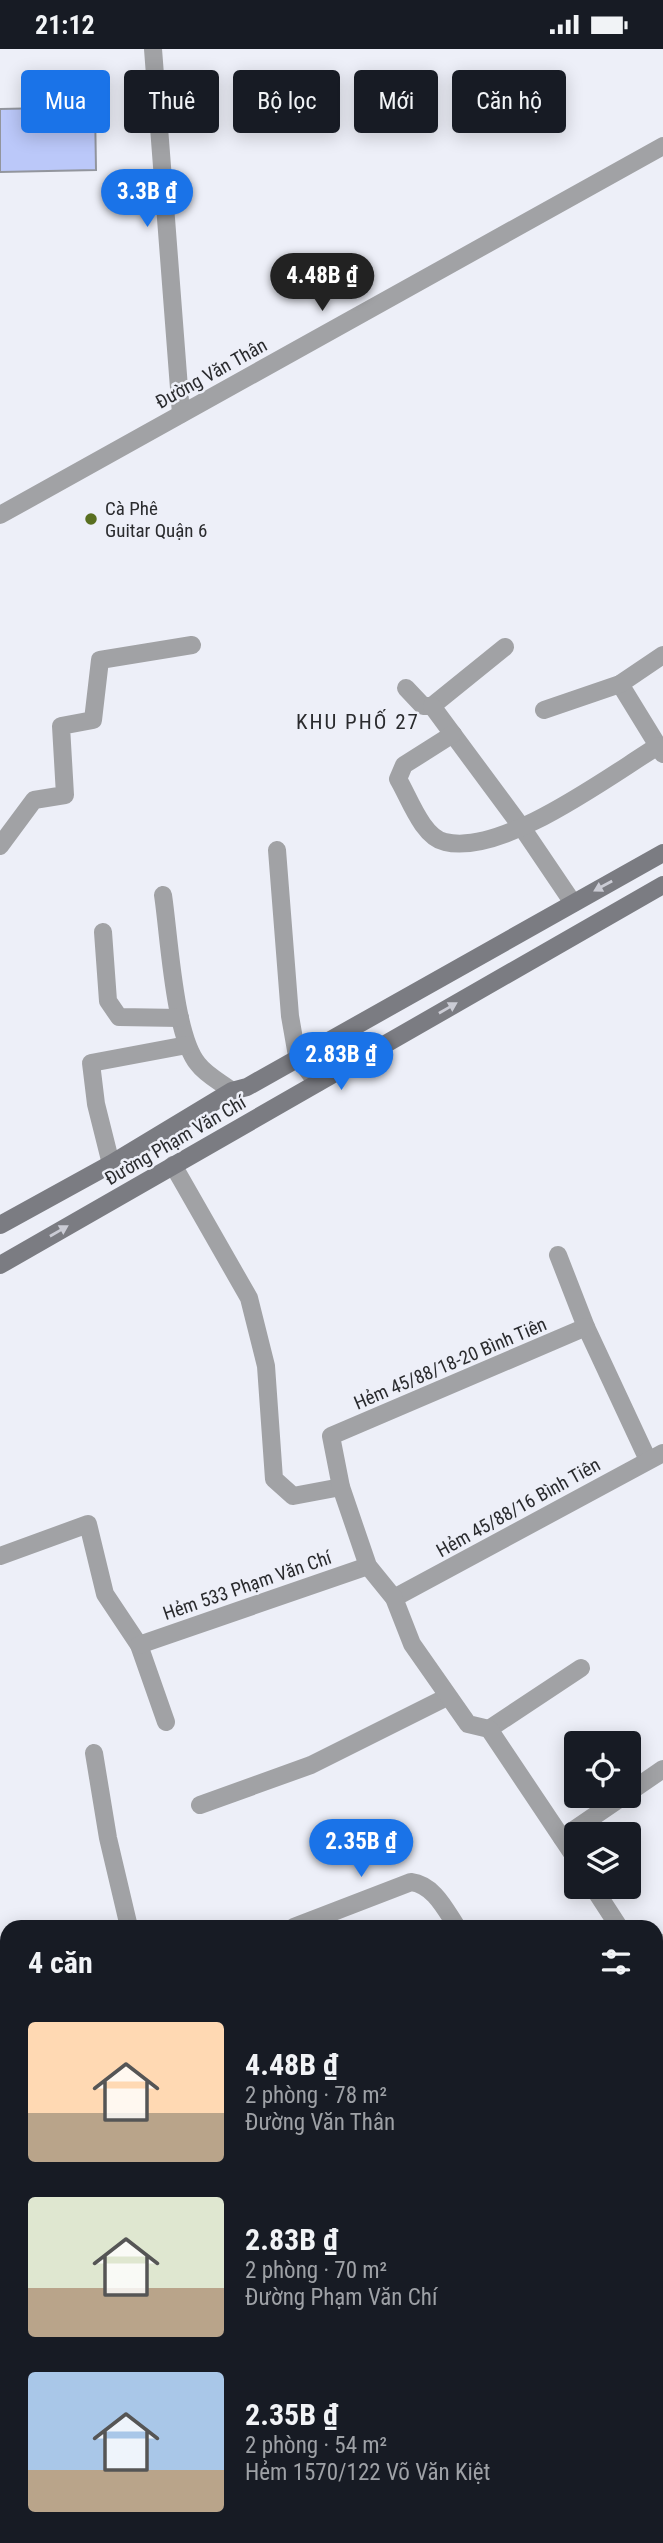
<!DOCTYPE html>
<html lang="vi">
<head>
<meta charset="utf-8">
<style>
	:root { --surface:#171b24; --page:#20242c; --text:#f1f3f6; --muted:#9ea1a6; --accent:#1a73e8 }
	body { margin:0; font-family:"Roboto Condensed",sans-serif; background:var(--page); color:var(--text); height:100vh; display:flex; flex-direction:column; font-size:26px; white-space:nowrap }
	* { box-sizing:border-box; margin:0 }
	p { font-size:23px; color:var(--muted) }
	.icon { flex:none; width:38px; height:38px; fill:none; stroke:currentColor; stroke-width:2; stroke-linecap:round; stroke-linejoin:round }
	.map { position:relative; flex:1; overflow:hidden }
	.details { position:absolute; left:0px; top:1871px; width:663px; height:625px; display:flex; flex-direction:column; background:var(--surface); border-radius:21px 21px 0 0; box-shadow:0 4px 18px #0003 }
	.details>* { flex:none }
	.guide { position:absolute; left:21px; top:21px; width:621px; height:63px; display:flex; gap:14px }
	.controls { position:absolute; left:564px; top:1682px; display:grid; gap:14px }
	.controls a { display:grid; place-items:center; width:77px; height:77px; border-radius:7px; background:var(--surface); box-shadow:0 4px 18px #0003; font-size:35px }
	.price { position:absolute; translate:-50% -60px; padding:0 16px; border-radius:24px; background:var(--accent); color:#fff; font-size:23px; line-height:46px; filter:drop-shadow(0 2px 4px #0008) }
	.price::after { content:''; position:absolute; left:50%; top:42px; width:21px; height:16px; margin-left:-10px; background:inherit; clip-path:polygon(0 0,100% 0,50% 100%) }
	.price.selected { background:#222; color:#fff }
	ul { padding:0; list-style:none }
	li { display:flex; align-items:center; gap:21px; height:175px; padding:0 28px }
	li span { display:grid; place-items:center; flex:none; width:196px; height:140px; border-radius:7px; color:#555 }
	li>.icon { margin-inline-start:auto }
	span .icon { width:84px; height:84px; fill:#fffc; stroke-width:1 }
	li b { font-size:30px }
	h2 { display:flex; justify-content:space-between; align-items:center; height:84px; padding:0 28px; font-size:30px }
	.tag { padding:0 24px; border-radius:7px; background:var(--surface); box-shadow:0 4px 18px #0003; font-size:24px; line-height:63px }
	.tag.selected { background:var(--accent); color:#fff }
	.status { display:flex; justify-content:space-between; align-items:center; height:49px; padding:0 35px; background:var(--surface); direction:ltr }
	.status svg { height:19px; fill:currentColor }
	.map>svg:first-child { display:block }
	.building { fill:#bbc8f9; stroke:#92959d; stroke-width:2 }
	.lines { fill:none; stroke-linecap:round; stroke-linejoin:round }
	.service { stroke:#a1a2a5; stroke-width:18 }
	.minor { stroke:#a1a2a5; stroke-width:18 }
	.tertiary { stroke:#a1a2a5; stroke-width:18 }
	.secondary { stroke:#7b7c82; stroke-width:18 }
	.oneway { fill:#cbccd5 }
	.poi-dot { fill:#596f20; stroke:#edeff8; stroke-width:2.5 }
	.labels { text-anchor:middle; stroke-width:5; stroke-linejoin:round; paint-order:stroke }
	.street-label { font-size:19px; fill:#2a2b2e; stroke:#edeff8 }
	.poi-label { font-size:19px; fill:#2a2b2e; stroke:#edeff8; text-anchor:start }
	.neighbourhood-label { font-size:21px; letter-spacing:2px; fill:#2a2b2e; stroke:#edeff8 }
</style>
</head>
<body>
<div class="status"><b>21:12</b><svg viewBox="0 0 49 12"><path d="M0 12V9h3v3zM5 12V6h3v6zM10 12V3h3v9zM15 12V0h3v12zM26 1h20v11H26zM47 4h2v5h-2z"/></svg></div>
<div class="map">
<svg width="663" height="2494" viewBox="0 0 663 2494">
	<rect width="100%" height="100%" fill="#edeff8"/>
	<!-- building -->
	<g class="building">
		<path d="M95,58L96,121L0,123V60Z"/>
		<path d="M7,2241V2270L0,2271V2242Z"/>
	</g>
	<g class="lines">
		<!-- service -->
		<g class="service">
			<path d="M620,635L663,705"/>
			<path d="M406,639L423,657H432L505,598"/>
			<path d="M432,657L523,780L573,854"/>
			<path d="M544,661L620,635L663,606"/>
			<path d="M453,685L404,716L398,730C409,748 422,788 445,793C503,807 609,727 658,697"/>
			<path d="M0,797L34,751L65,746L61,677L93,671L100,611L192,596"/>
			<path d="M277,801L290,967L297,1007"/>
			<path d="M163,846C169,885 174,987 198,1015C206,1026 222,1034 232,1042"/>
			<path d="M103,883L108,952L119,968L180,969"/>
			<path d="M111,1115L96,1055L91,1014L187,996"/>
			<path d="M173,1116L249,1249L266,1317L274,1430L293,1447L341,1438"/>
			<path d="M558,1206L586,1278L648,1411"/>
			<path d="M0,1507L88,1475L105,1545L139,1596L166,1673"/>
			<path d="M394,1549L663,1404"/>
			<path d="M139,1596L368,1517"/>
			<path d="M489,1680L581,1619"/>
			<path d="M94,1704L108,1789L129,1878"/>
			<path d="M628,1744L663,1720"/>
			<path d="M200,1756L311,1716L447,1648"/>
			<path d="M562,1789L625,1746"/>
			<path d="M576,1810L489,1680L468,1675L412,1595L394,1549L368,1517L341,1438L331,1387L586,1278"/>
			<path d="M593,1838L619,1878"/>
			<path d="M656,1932L663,1942"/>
			<path d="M0,1967L7,1976"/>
			<path d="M656,2065L663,2061"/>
			<path d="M0,2100L7,2108"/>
			<path d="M519,2488L522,2494"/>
		</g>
		<!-- minor -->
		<g class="minor">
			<path d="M153,0L181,365"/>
			<path d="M297,1007L317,1034"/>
			<path d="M294,1878L411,1833C434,1836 445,1860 457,1878"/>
			<path d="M656,1898L663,1894"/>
			<path d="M656,2183L663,2193"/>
			<path d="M656,2257L663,2252"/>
			<path d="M185,2494L196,2488"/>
		</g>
		<!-- tertiary -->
		<path class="tertiary" d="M0,466L663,97"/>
		<!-- secondary -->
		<g class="secondary">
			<path d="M0,1176L111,1115L232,1042L247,1038L663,804"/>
			<path d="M0,1216L663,836"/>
		</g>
	</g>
	<!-- one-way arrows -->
	<defs><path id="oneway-solid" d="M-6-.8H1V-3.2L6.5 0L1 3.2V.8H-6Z" transform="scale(1.75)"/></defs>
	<g class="oneway">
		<use href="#oneway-solid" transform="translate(603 837) rotate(151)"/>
		<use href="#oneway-solid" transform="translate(448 959) rotate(-30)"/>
		<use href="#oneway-solid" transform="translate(59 1182) rotate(-30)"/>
	</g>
	<!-- markers -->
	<circle class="poi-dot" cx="91" cy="470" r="7"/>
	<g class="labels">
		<!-- street labels -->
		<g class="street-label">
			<text transform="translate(211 324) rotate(-29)" y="7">Đường Văn Thân</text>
			<text transform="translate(175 1091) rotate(-30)" y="7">Đường Phạm Văn Chí</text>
			<text transform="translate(450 1314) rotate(-23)" y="7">Hẻm 45/88/18-20 Bình Tiên</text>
			<text transform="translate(518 1458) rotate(-29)" y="7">Hẻm 45/88/16 Bình Tiên</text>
			<text transform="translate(247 1536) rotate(-19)" y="7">Hẻm 533 Phạm Văn Chí</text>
		</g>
		<!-- poi labels -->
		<g class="poi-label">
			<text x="105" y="466">Cà Phê<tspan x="105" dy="22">Guitar Quận 6</tspan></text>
		</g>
		<!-- neighbourhood labels -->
		<g class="neighbourhood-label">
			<text x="358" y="680">KHU PHỐ 27</text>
		</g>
	</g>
</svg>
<div class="controls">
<a><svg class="icon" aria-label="locate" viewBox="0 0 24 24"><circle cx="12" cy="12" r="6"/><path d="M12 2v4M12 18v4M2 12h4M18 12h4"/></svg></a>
<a><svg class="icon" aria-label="layers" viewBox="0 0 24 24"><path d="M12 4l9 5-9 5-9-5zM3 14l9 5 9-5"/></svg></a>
</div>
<b class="price" style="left:147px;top:180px">3.3B ₫</b>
<b class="price selected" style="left:322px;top:264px">4.48B ₫</b>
<b class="price" style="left:341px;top:1043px">2.83B ₫</b>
<b class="price" style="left:361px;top:1830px">2.35B ₫</b>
<div class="guide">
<a class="tag selected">Mua</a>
<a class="tag">Thuê</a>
<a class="tag">Bộ lọc</a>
<a class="tag">Mới</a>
<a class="tag">Căn hộ</a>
</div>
<section class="details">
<h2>4 căn<svg class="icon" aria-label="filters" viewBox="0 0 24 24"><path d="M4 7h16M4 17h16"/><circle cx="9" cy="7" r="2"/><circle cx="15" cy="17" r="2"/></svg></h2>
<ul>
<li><span style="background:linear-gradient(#ffd9b3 65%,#b9a48a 0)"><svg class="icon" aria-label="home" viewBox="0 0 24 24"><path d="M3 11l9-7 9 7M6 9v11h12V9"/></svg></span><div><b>4.48B ₫</b><p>2 phòng · 78 m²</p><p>Đường Văn Thân</p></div></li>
<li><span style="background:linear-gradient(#dfe7d0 65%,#b9a48a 0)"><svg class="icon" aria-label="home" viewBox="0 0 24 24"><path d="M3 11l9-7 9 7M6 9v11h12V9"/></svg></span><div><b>2.83B ₫</b><p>2 phòng · 70 m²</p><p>Đường Phạm Văn Chí</p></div></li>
<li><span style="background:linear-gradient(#a9c7e8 70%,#b9a48a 0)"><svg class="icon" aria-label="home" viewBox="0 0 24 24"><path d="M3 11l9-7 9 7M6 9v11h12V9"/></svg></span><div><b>2.35B ₫</b><p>2 phòng · 54 m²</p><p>Hẻm 1570/122 Võ Văn Kiệt</p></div></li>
</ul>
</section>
</div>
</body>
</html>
